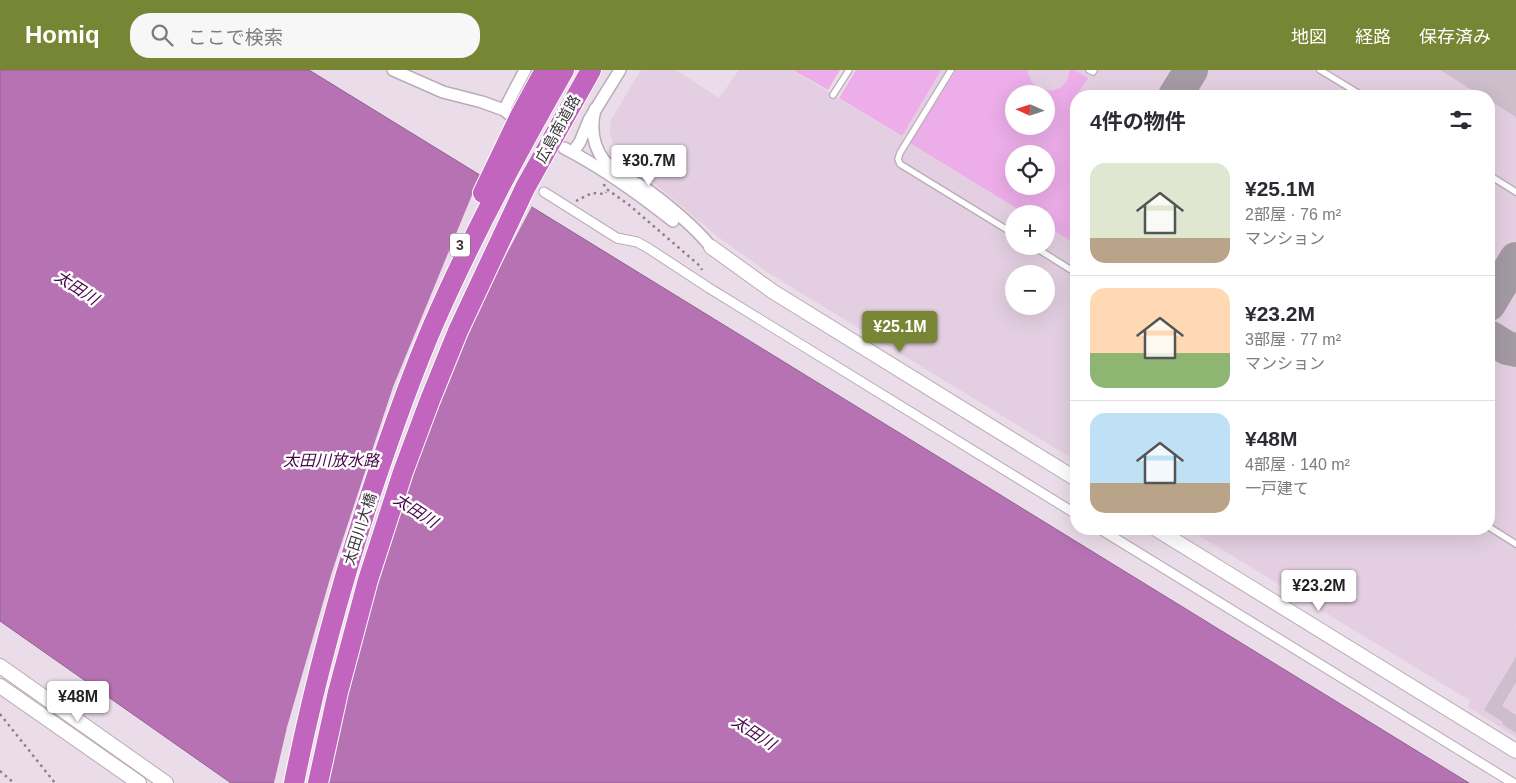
<!DOCTYPE html>
<html lang="ja">
<head>
<meta charset="utf-8">
<style>
	:root { --surface:#fff; --page:#f7f7f7; --text:#2b2b33; --muted:#7c7c81; --line:#e1e1e2; --accent:#778634 }
	body { margin:0; font-family:Arial,"Noto Sans JP",sans-serif; background:var(--page); color:var(--text); height:100vh; display:flex; flex-direction:column; font-size:19px; white-space:nowrap }
	* { box-sizing:border-box; margin:0 }
	p { font-size:16px; color:var(--muted) }
	.icon { flex:none; width:28px; height:28px; fill:none; stroke:currentColor; stroke-width:2; stroke-linecap:round; stroke-linejoin:round }
	.map { position:relative; flex:1; overflow:hidden }
	.drawer { position:absolute; left:1070px; top:20px; width:425px; height:445px; display:flex; flex-direction:column; background:var(--surface); border-radius:20px; box-shadow:0 5px 20px #0002 }
	.drawer>* { flex:none }
	.needle { width:32px; rotate:273deg }
	.tools { position:absolute; left:1005px; top:15px; display:grid; gap:10px }
	.tools a { display:grid; place-items:center; width:50px; height:50px; border-radius:50%; background:var(--surface); box-shadow:0 5px 20px #0002; font-size:25px }
	.price { position:absolute; translate:-50% -42px; padding:0 11px; border-radius:5px; background:#fff; color:#222; font-size:16px; line-height:32px; filter:drop-shadow(0 1px 2px #0008) }
	.price::after { content:''; position:absolute; left:50%; top:30px; width:15px; height:11px; margin-left:-8px; background:inherit; clip-path:polygon(0 0,100% 0,50% 100%) }
	.price.selected { background:var(--accent); color:#fff }
	ul { padding:0; list-style:none }
	li { display:flex; align-items:center; gap:15px; height:125px; padding:0 20px }
	li+li { border-top:1px solid var(--line) }
	li span { display:grid; place-items:center; flex:none; width:140px; height:100px; border-radius:15px; color:#555 }
	li>.icon { margin-inline-start:auto }
	span .icon { width:60px; height:60px; fill:#fffc; stroke-width:1 }
	li b { font-size:21px }
	h2 { display:flex; justify-content:space-between; align-items:center; height:60px; padding:0 20px; font-size:21px }
	header { display:flex; align-items:center; gap:30px; box-sizing:border-box; height:70px; padding:0 25px; background:var(--accent); color:#fff }
	header strong { font-size:24px }
	nav { display:flex; gap:28px; margin-inline-start:auto; font-size:18px }
	.search { width:350px; height:45px; background:var(--page); display:flex; align-items:center; gap:12px; box-sizing:border-box; padding:0 18px; border-radius:20px; color:var(--muted); font-size:19px }
	.map>svg:first-child { display:block }
	.built { fill:#e3cfe1; fill-rule:evenodd }
	.green { fill:#ecade9; fill-rule:evenodd }
	.water { fill:#b672b3; stroke:#91608f }
	.pier { fill:#eadce9 }
	.lines { fill:none; stroke-linecap:round; stroke-linejoin:round }
	.taxiway { stroke:#a49aa4; stroke-width:34 }
	.building { fill:#ccbecb }
	.service-casing { stroke:#b9abb7; stroke-width:8 }
	.pedestrian-casing { stroke:#b9abb7; stroke-width:11 }
	.minor-casing { stroke:#b9abb7; stroke-width:14 }
	.tertiary-casing { stroke:#b9abb7; stroke-width:16 }
	.motorway-casing { stroke:#fff; stroke-width:22 }
	.path { stroke:#898089; stroke-width:2.5; stroke-dasharray:2.5 4; stroke-linecap:butt }
	.service { stroke:#fff; stroke-width:5.5 }
	.pedestrian { stroke:#fff; stroke-width:9 }
	.minor { stroke:#fff; stroke-width:11 }
	.tertiary { stroke:#fff; stroke-width:14 }
	.motorway { stroke:#c165be; stroke-width:20 }
	.labels { text-anchor:middle; stroke-width:5; stroke-linejoin:round; paint-order:stroke }
	.shield { fill:#fff; stroke:#757275; stroke-width:1 }
	.shield-label { font-size:14px; font-weight:bold; fill:#3a353a }
	.street-label { font-size:15px; fill:#3a353a; stroke:#fff }
	.water-label { font-size:16px; font-style:italic; fill:#480748; stroke:#fff }
</style>
</head>
<body>
<header>
<strong>Homiq</strong>
<div class="search"><svg class="icon" aria-label="search" viewBox="0 0 24 24"><circle cx="10" cy="10" r="6"/><path d="M15 15l6 6"/></svg>ここで検索</div>
<nav><a>地図</a><a>経路</a><a>保存済み</a></nav>
</header>
<div class="map">
<svg width="1516" height="713" viewBox="0 0 1516 713">
	<rect width="100%" height="100%" fill="#eadce9"/>
	<!-- built -->
	<path class="built" d="M641,0H676L719,28L739,0H792L901,66L941,0H1516V554L1515,556H1516V667L1468,637L1471,628L1469,630L1188,459H1489V26H1076V391L767,202L718,167L628,91L616,80L610,64L611,50ZM1014,24H1046V56H1014ZM1014,84H1046V116H1014ZM1014,144H1046V176H1014ZM1014,204H1046V236H1014Z"/>
	<!-- green -->
	<g class="green">
		<path d="M793,0H840L828,20Z"/>
		<path d="M856,0H941L902,66L839,28Z"/>
		<path d="M956,0H1027C1030,20 1054,28 1066,12C1068,9 1069,3 1070,0H1074L1088,8L1075,28L1076,29V174L1046,156V144H1026L910,73ZM1014,24H1046V56H1014ZM1014,84H1046V116H1014Z"/>
	</g>
	<!-- water -->
	<path class="water" d="M0,0H309L1469,713H231L0,551Z"/>
	<!-- pier -->
	<path class="pier" d="M481,103L533,134L463,266L416,379L359,565L322,713H274L287,657L331,505L393,317Z"/>
	<g class="lines">
		<!-- taxiway -->
		<g class="taxiway">
			<path d="M1175,26L1191,0"/>
			<path d="M1489,234L1516,189"/>
			<path d="M1489,267L1507,278L1516,280"/>
		</g>
	</g>
	<!-- building -->
	<g class="building">
		<path d="M1440,0H1516V47L1489,30V26H1482Z"/>
		<path d="M1516,587V612L1502,636L1516,645V663L1502,654L1503,652L1484,640Z"/>
	</g>
	<g class="lines">
		<defs>
			<g id="service">
				<path d="M951,0L900,83L898,89L900,94L1014,164"/>
				<path d="M1089,0L1093,2L1094,0"/>
				<path d="M1320,0L1363,26"/>
				<path d="M833,25L849,0"/>
				<path d="M1489,105L1516,122"/>
				<path d="M1033,176L1076,203"/>
				<path d="M1489,457L1516,474"/>
			</g>
			<g id="pedestrian">
				<path d="M544,122L617,168L637,172L648,178L709,218L1076,444"/>
				<path d="M1100,459L1513,713"/>
			</g>
			<g id="minor">
				<path d="M393,0L443,22L482,32L504,40"/>
				<path d="M595,39C589,64 595,88 618,103C626,109 636,113 645,118C666,133 695,157 711,177"/>
				<path d="M509,44L504,40L525,0"/>
				<path d="M564,78C603,98 639,124 673,151"/>
				<path d="M573,82L580,72L589,50L620,0"/>
			</g>
			<g id="tertiary">
				<path d="M711,177L772,221L1076,409"/>
				<path d="M1156,459L1516,681"/>
				<path d="M0,596L166,713"/>
				<path d="M0,616L139,713"/>
			</g>
			<g id="motorway">
				<path d="M483,123L520,46L545,0"/>
				<path d="M294,713C314,614 340,518 371,423C390,366 410,308 434,253C472,166 517,82 564,0"/>
				<path d="M318,713L338,622L368,510L403,402L430,330L458,261L525,118L591,0"/>
			</g>
		</defs>
		<!-- service casing -->
		<use href="#service" class="service-casing"/>
		<!-- pedestrian casing -->
		<use href="#pedestrian" class="pedestrian-casing"/>
		<!-- minor casing -->
		<use href="#minor" class="minor-casing"/>
		<!-- tertiary casing -->
		<use href="#tertiary" class="tertiary-casing"/>
		<!-- motorway casing -->
		<use href="#motorway" class="motorway-casing"/>
		<!-- path -->
		<g class="path">
			<path d="M604,114L605,118L628,134L700,196L702,200"/>
			<path d="M576,131L592,123L605,124L606,122"/>
			<path d="M0,644L55,713"/>
			<path d="M0,701L14,713"/>
		</g>
		<!-- service -->
		<use href="#service" class="service"/>
		<!-- pedestrian -->
		<use href="#pedestrian" class="pedestrian"/>
		<!-- minor -->
		<use href="#minor" class="minor"/>
		<!-- tertiary -->
		<use href="#tertiary" class="tertiary"/>
		<!-- motorway -->
		<use href="#motorway" class="motorway"/>
	</g>
	<g class="labels">
		<!-- shield labels -->
		<rect class="shield" x="450" y="163.5" width="20" height="23" rx="4"/>
		<g class="shield-label">
			<text x="460" y="180">3</text>
		</g>
		<!-- street labels -->
		<g class="street-label">
			<text transform="translate(558 59) rotate(-61)" y="5">広島南道路</text>
			<text transform="translate(360 459) rotate(-72)" y="5">太田川大橋</text>
		</g>
		<!-- water labels -->
		<g class="water-label">
			<text transform="translate(77 217) rotate(33)" y="6">太田川</text>
			<text x="331" y="396">太田川放水路</text>
			<text transform="translate(416 440) rotate(33)" y="6">太田川</text>
			<text transform="translate(754 662) rotate(33)" y="6">太田川</text>
		</g>
	</g>
</svg>
<div class="tools">
<a><svg class="needle" viewBox="-14 -14 28 28"><path d="M0-13l5 13h-10z" fill="#e53935"/><path d="M0 13l5-13h-10z" fill="#7c7c81"/></svg></a>
<a><svg class="icon" aria-label="locate" viewBox="0 0 24 24"><circle cx="12" cy="12" r="6"/><path d="M12 2v4M12 18v4M2 12h4M18 12h4"/></svg></a>
<a>+</a>
<a>−</a>
</div>
<b class="price" style="left:649px;top:117px">¥30.7M</b>
<b class="price selected" style="left:900px;top:283px">¥25.1M</b>
<b class="price" style="left:1319px;top:542px">¥23.2M</b>
<b class="price" style="left:78px;top:653px">¥48M</b>
<section class="drawer">
<h2>4件の物件<svg class="icon" aria-label="filters" viewBox="0 0 24 24"><path d="M4 7h16M4 17h16"/><circle cx="9" cy="7" r="2"/><circle cx="15" cy="17" r="2"/></svg></h2>
<ul>
<li><span style="background:linear-gradient(#dfe7d0 75%,#b9a48a 0)"><svg class="icon" aria-label="home" viewBox="0 0 24 24"><path d="M3 11l9-7 9 7M6 9v11h12V9"/></svg></span><div><b>¥25.1M</b><p>2部屋 · 76 m²</p><p>マンション</p></div></li>
<li><span style="background:linear-gradient(#ffd9b3 65%,#8fb573 0)"><svg class="icon" aria-label="home" viewBox="0 0 24 24"><path d="M3 11l9-7 9 7M6 9v11h12V9"/></svg></span><div><b>¥23.2M</b><p>3部屋 · 77 m²</p><p>マンション</p></div></li>
<li><span style="background:linear-gradient(#bfe0f5 70%,#b9a48a 0)"><svg class="icon" aria-label="home" viewBox="0 0 24 24"><path d="M3 11l9-7 9 7M6 9v11h12V9"/></svg></span><div><b>¥48M</b><p>4部屋 · 140 m²</p><p>一戸建て</p></div></li>
</ul>
</section>
</div>
</body>
</html>
